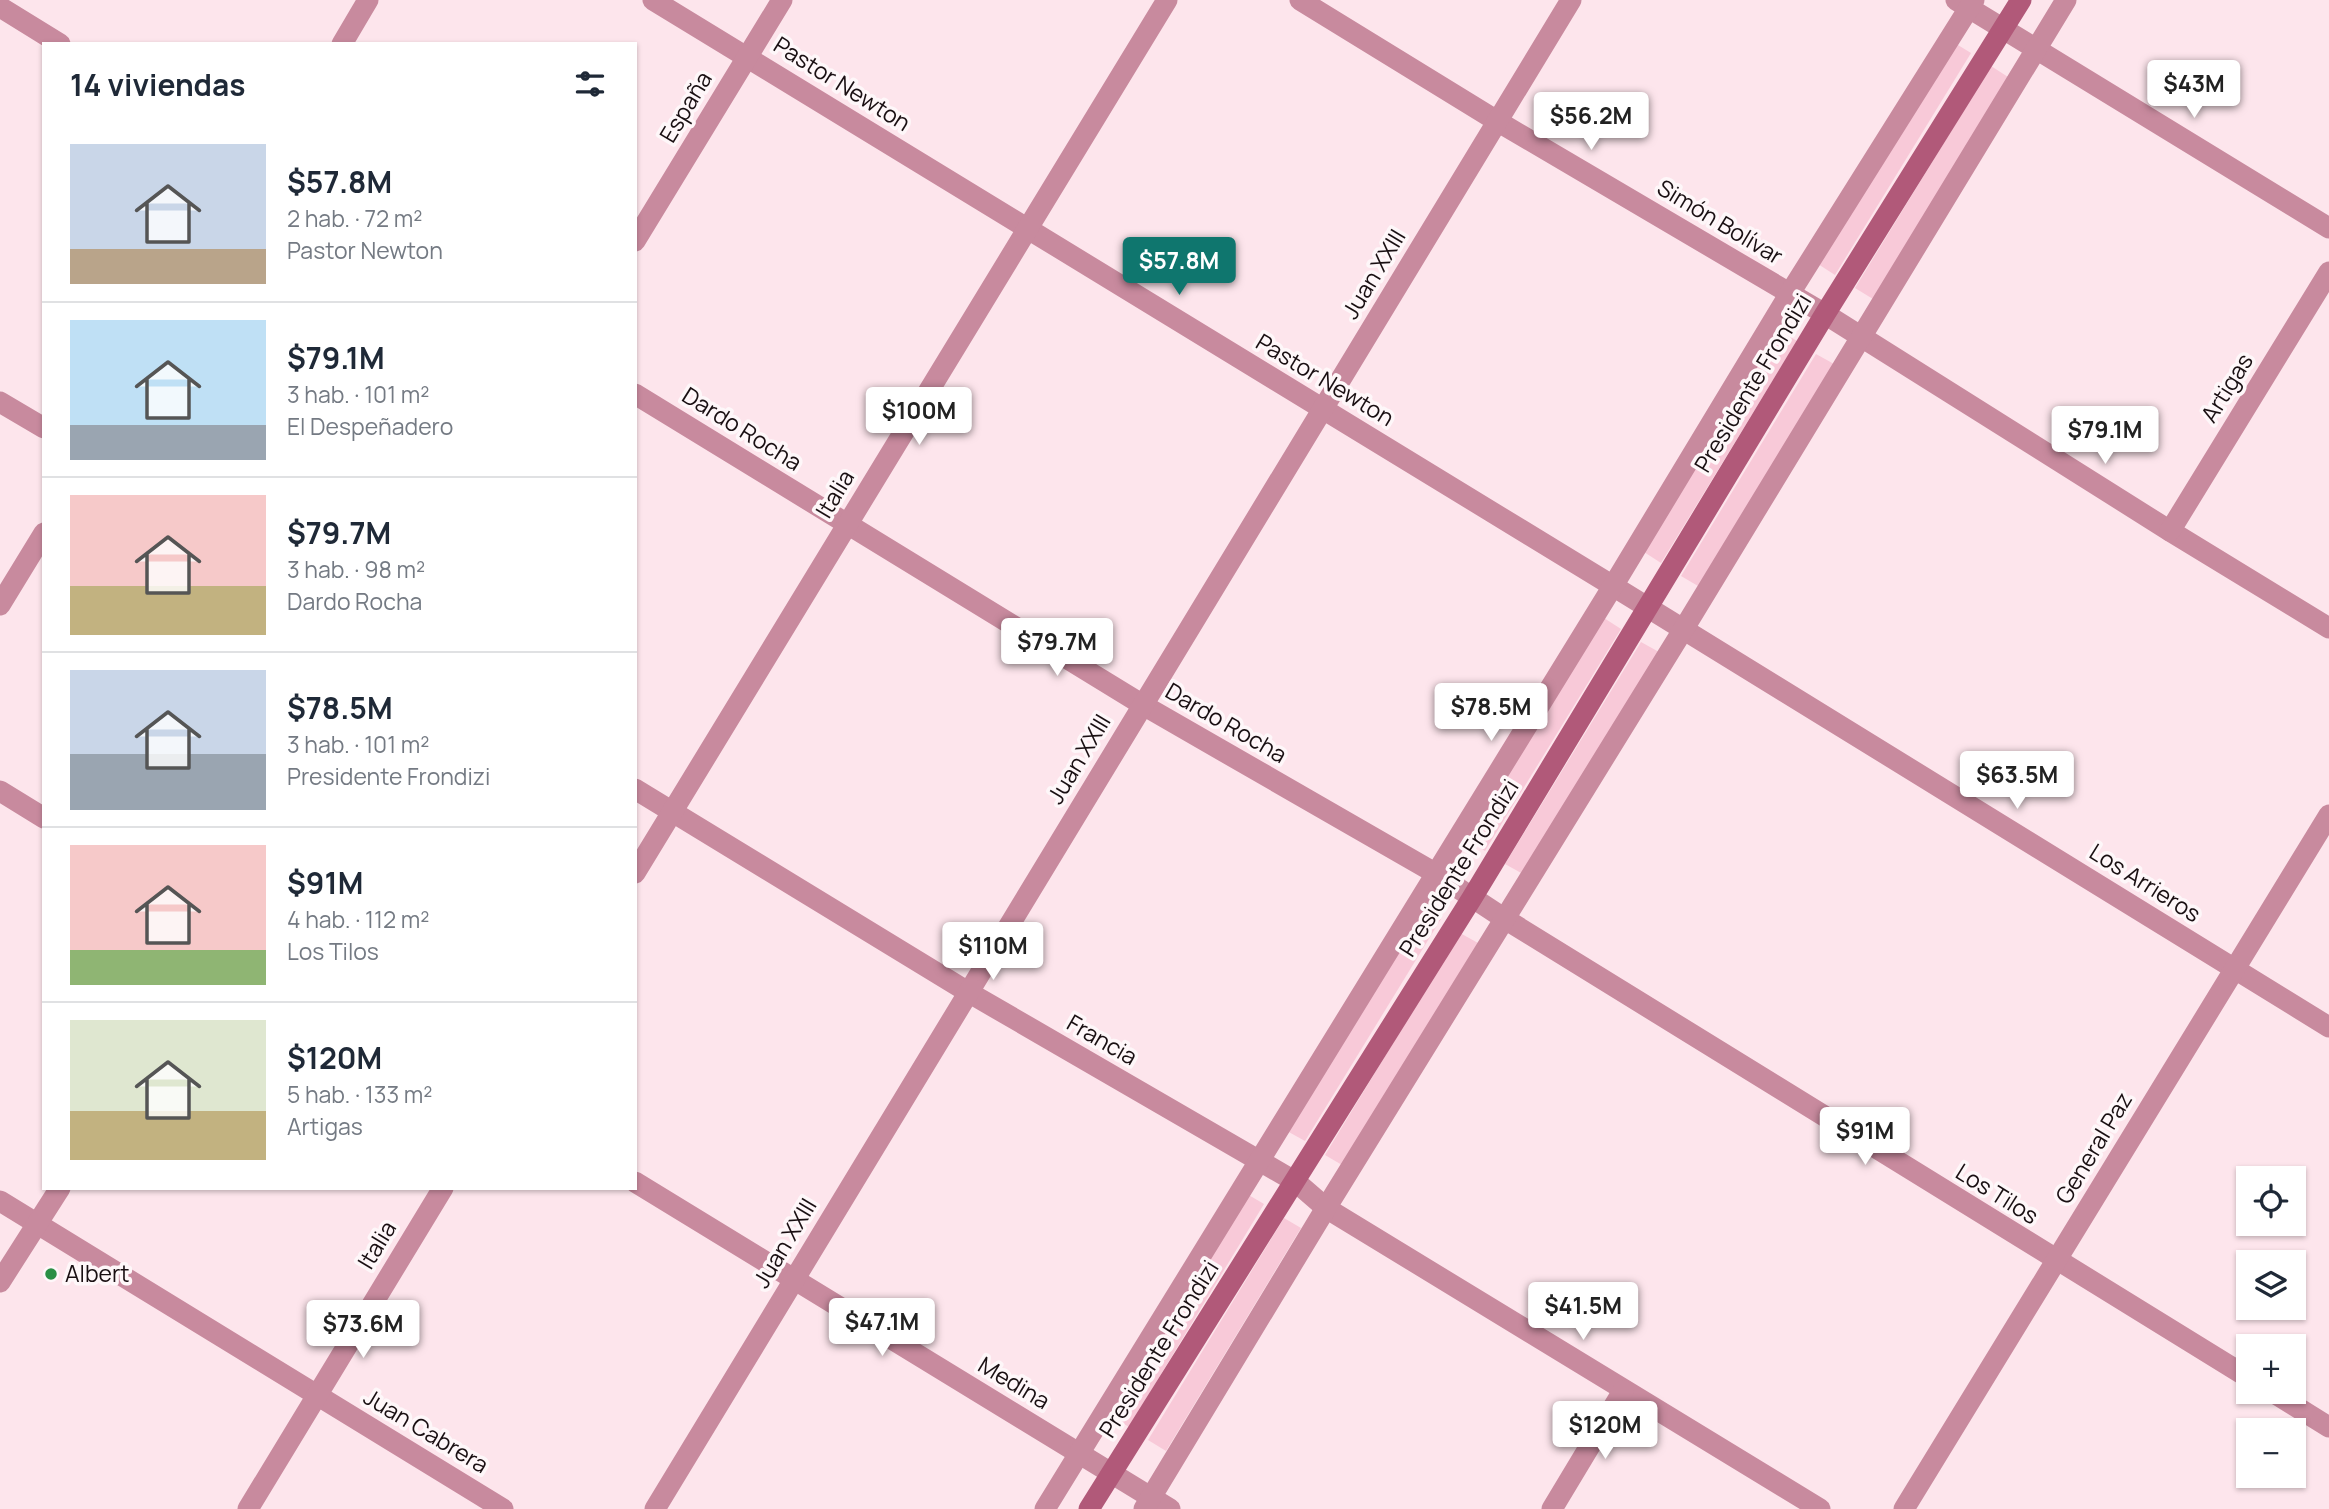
<!DOCTYPE html>
<html lang="es">
<head>
<meta charset="utf-8">
<style>
	:root { --surface:#fff; --page:#f6f6f7; --text:#1f2937; --muted:#747a83; --line:#e0e1e3; --accent:#0f766e }
	body { margin:0; font-family:Manrope,sans-serif; background:var(--page); color:var(--text); height:100vh; display:flex; flex-direction:column; font-size:26px; white-space:nowrap }
	* { box-sizing:border-box; margin:0 }
	p { font-size:23px; color:var(--muted) }
	.icon { flex:none; width:38px; height:38px; fill:none; stroke:currentColor; stroke-width:2; stroke-linecap:round; stroke-linejoin:round }
	.map { position:relative; flex:1; overflow:hidden }
	.panel { position:absolute; left:42px; top:42px; width:595px; height:1148px; display:flex; flex-direction:column; background:var(--surface); border-radius:0px; box-shadow:0 2px 5px #0004 }
	.panel>* { flex:none }
	.controls { position:absolute; left:2236px; top:1166px; display:grid; gap:14px }
	.controls a { display:grid; place-items:center; width:70px; height:70px; border-radius:0px; background:var(--surface); box-shadow:0 2px 5px #0004; font-size:35px }
	.price { position:absolute; translate:-50% -60px; padding:0 16px; border-radius:7px; background:#fff; color:#222; font-size:23px; line-height:46px; filter:drop-shadow(0 2px 4px #0008) }
	.price::after { content:''; position:absolute; left:50%; top:42px; width:21px; height:16px; margin-left:-10px; background:inherit; clip-path:polygon(0 0,100% 0,50% 100%) }
	.price.active { background:var(--accent); color:#fff }
	ul { padding:0; list-style:none }
	li { display:flex; align-items:center; gap:21px; height:175px; padding:0 28px }
	li+li { border-top:2px solid var(--line) }
	li span { display:grid; place-items:center; flex:none; width:196px; height:140px; border-radius:0px; color:#555 }
	li>.icon { margin-inline-start:auto }
	span .icon { width:84px; height:84px; fill:#fffc; stroke-width:1 }
	li b { font-size:30px }
	h2 { display:flex; justify-content:space-between; align-items:center; height:84px; padding:0 28px; font-size:30px }
	.map>svg:first-child { display:block }
	.green { fill:#f8c9d8 }
	.lines { fill:none; stroke-linecap:round; stroke-linejoin:round }
	.street { stroke:#c88a9e; stroke-width:21 }
	.secondary { stroke:#b15979; stroke-width:21 }
	.poi-dot { fill:#2a8f45; stroke:#fef7f9; stroke-width:2.5 }
	.labels { text-anchor:middle; stroke-width:7; stroke-linejoin:round; paint-order:stroke }
	.street-label { font-size:23px; fill:#190f12; stroke:#fef7f9 }
	.poi-label { font-size:23px; fill:#190f12; stroke:#fef7f9; text-anchor:start }
</style>
</head>
<body>
<div class="map">
<svg width="2329" height="1509" viewBox="0 0 2329 1509">
	<rect width="100%" height="100%" fill="#fde5ec"/>
	<!-- green -->
	<g class="green">
		<path d="M1953,42L1971,53L1835,275L1818,264Z"/>
		<path d="M1991,66L2008,77L1873,299L1855,288Z"/>
		<path d="M1779,330L1797,341L1661,563L1644,552Z"/>
		<path d="M1816,354L1834,364L1698,586L1681,576Z"/>
		<path d="M1604,618L1621,629L1485,851L1468,840Z"/>
		<path d="M1641,642L1659,652L1523,874L1505,864Z"/>
		<path d="M1423,909L1441,919L1305,1141L1287,1131Z"/>
		<path d="M1460,933L1478,943L1342,1165L1325,1155Z"/>
		<path d="M1247,1194L1264,1204L1129,1427L1111,1416Z"/>
		<path d="M1284,1218L1301,1228L1166,1451L1148,1440Z"/>
	</g>
	<g class="lines">
		<!-- street -->
		<g class="street">
			<path d="M653,0L1613,586L2329,1027"/>
			<path d="M1300,0L1497,121L1825,314L2170,531L2329,628"/>
			<path d="M1956,0L2329,228"/>
			<path d="M0,7L60,44"/>
			<path d="M342,44L368,0"/>
			<path d="M635,241L782,0"/>
			<path d="M635,394L1143,705L1435,873L1505,919L2249,1378"/>
			<path d="M0,402L44,428"/>
			<path d="M2170,531L2329,272"/>
			<path d="M0,605L44,533"/>
			<path d="M635,789L968,992L1296,1182L1326,1208L1820,1509"/>
			<path d="M0,791L44,818"/>
			<path d="M635,873L1167,0"/>
			<path d="M635,1182L1170,1509"/>
			<path d="M0,1201L503,1509"/>
			<path d="M0,1282L60,1188"/>
			<path d="M2271,1391L2329,1427"/>
			<path d="M248,1509L443,1188"/>
			<path d="M655,1509L1571,0"/>
			<path d="M1045,1509L1613,586L1790,293L1974,0"/>
			<path d="M1144,1509L1326,1208L1683,630L2066,0"/>
			<path d="M1552,1509L1623,1391"/>
			<path d="M1904,1509L2329,815"/>
		</g>
		<!-- secondary -->
		<path class="secondary" d="M1089,1509L1472,898L1825,314L2021,0"/>
	</g>
	<!-- markers -->
	<circle class="poi-dot" cx="51" cy="1274" r="7"/>
	<g class="labels">
		<!-- street labels -->
		<g class="street-label">
			<text transform="translate(842 84) rotate(32)" y="8">Pastor Newton</text>
			<text transform="translate(686 107) rotate(-59)" y="8">España</text>
			<text transform="translate(1720 222) rotate(31)" y="8">Simón Bolívar</text>
			<text transform="translate(1374 274) rotate(-59)" y="8">Juan XXIII</text>
			<text transform="translate(1325 380) rotate(31)" y="8">Pastor Newton</text>
			<text transform="translate(1753 383) rotate(-59)" y="8">Presidente Frondizi</text>
			<text transform="translate(2227 388) rotate(-58)" y="8">Artigas</text>
			<text transform="translate(742 429) rotate(32)" y="8">Dardo Rocha</text>
			<text transform="translate(835 494) rotate(-59)" y="8">Italia</text>
			<text transform="translate(1226 723) rotate(30)" y="8">Dardo Rocha</text>
			<text transform="translate(1079 759) rotate(-59)" y="8">Juan XXIII</text>
			<text transform="translate(1459 868) rotate(-58)" y="8">Presidente Frondizi</text>
			<text transform="translate(2145 883) rotate(32)" y="8">Los Arrieros</text>
			<text transform="translate(1102 1040) rotate(30)" y="8">Francia</text>
			<text transform="translate(2094 1148) rotate(-59)" y="8">General Paz</text>
			<text transform="translate(1997 1194) rotate(32)" y="8">Los Tilos</text>
			<text transform="translate(785 1243) rotate(-59)" y="8">Juan XXIII</text>
			<text transform="translate(377 1245) rotate(-59)" y="8">Italia</text>
			<text transform="translate(1159 1349) rotate(-58)" y="8">Presidente Frondizi</text>
			<text transform="translate(1014 1383) rotate(31)" y="8">Medina</text>
			<text transform="translate(426 1431) rotate(31)" y="8">Juan Cabrera</text>
		</g>
		<!-- poi labels -->
		<g class="poi-label">
			<text x="65" y="1282">Albert</text>
		</g>
	</g>
</svg>
<div class="controls">
<a><svg class="icon" aria-label="locate" viewBox="0 0 24 24"><circle cx="12" cy="12" r="6"/><path d="M12 2v4M12 18v4M2 12h4M18 12h4"/></svg></a>
<a><svg class="icon" aria-label="layers" viewBox="0 0 24 24"><path d="M12 4l9 5-9 5-9-5zM3 14l9 5 9-5"/></svg></a>
<a>+</a>
<a>−</a>
</div>
<b class="price" style="left:2194px;top:120px">$43M</b>
<b class="price" style="left:1591px;top:152px">$56.2M</b>
<b class="price active" style="left:1179px;top:297px">$57.8M</b>
<b class="price" style="left:919px;top:447px">$100M</b>
<b class="price" style="left:2105px;top:466px">$79.1M</b>
<b class="price" style="left:1057px;top:678px">$79.7M</b>
<b class="price" style="left:1491px;top:743px">$78.5M</b>
<b class="price" style="left:2017px;top:811px">$63.5M</b>
<b class="price" style="left:993px;top:982px">$110M</b>
<b class="price" style="left:1865px;top:1167px">$91M</b>
<b class="price" style="left:1583px;top:1342px">$41.5M</b>
<b class="price" style="left:882px;top:1358px">$47.1M</b>
<b class="price" style="left:363px;top:1360px">$73.6M</b>
<b class="price" style="left:1605px;top:1461px">$120M</b>
<section class="panel">
<h2>14 viviendas<svg class="icon" aria-label="filters" viewBox="0 0 24 24"><path d="M4 7h16M4 17h16"/><circle cx="9" cy="7" r="2"/><circle cx="15" cy="17" r="2"/></svg></h2>
<ul>
<li><span style="background:linear-gradient(#c9d6e8 75%,#b9a48a 0)"><svg class="icon" aria-label="home" viewBox="0 0 24 24"><path d="M3 11l9-7 9 7M6 9v11h12V9"/></svg></span><div><b>$57.8M</b><p>2 hab. · 72 m²</p><p>Pastor Newton</p></div></li>
<li><span style="background:linear-gradient(#bfe0f5 75%,#9aa5b1 0)"><svg class="icon" aria-label="home" viewBox="0 0 24 24"><path d="M3 11l9-7 9 7M6 9v11h12V9"/></svg></span><div><b>$79.1M</b><p>3 hab. · 101 m²</p><p>El Despeñadero</p></div></li>
<li><span style="background:linear-gradient(#f6c9c9 65%,#c2b280 0)"><svg class="icon" aria-label="home" viewBox="0 0 24 24"><path d="M3 11l9-7 9 7M6 9v11h12V9"/></svg></span><div><b>$79.7M</b><p>3 hab. · 98 m²</p><p>Dardo Rocha</p></div></li>
<li><span style="background:linear-gradient(#c9d6e8 60%,#9aa5b1 0)"><svg class="icon" aria-label="home" viewBox="0 0 24 24"><path d="M3 11l9-7 9 7M6 9v11h12V9"/></svg></span><div><b>$78.5M</b><p>3 hab. · 101 m²</p><p>Presidente Frondizi</p></div></li>
<li><span style="background:linear-gradient(#f6c9c9 75%,#8fb573 0)"><svg class="icon" aria-label="home" viewBox="0 0 24 24"><path d="M3 11l9-7 9 7M6 9v11h12V9"/></svg></span><div><b>$91M</b><p>4 hab. · 112 m²</p><p>Los Tilos</p></div></li>
<li><span style="background:linear-gradient(#dfe7d0 65%,#c2b280 0)"><svg class="icon" aria-label="home" viewBox="0 0 24 24"><path d="M3 11l9-7 9 7M6 9v11h12V9"/></svg></span><div><b>$120M</b><p>5 hab. · 133 m²</p><p>Artigas</p></div></li>
</ul>
</section>
</div>
</body>
</html>
